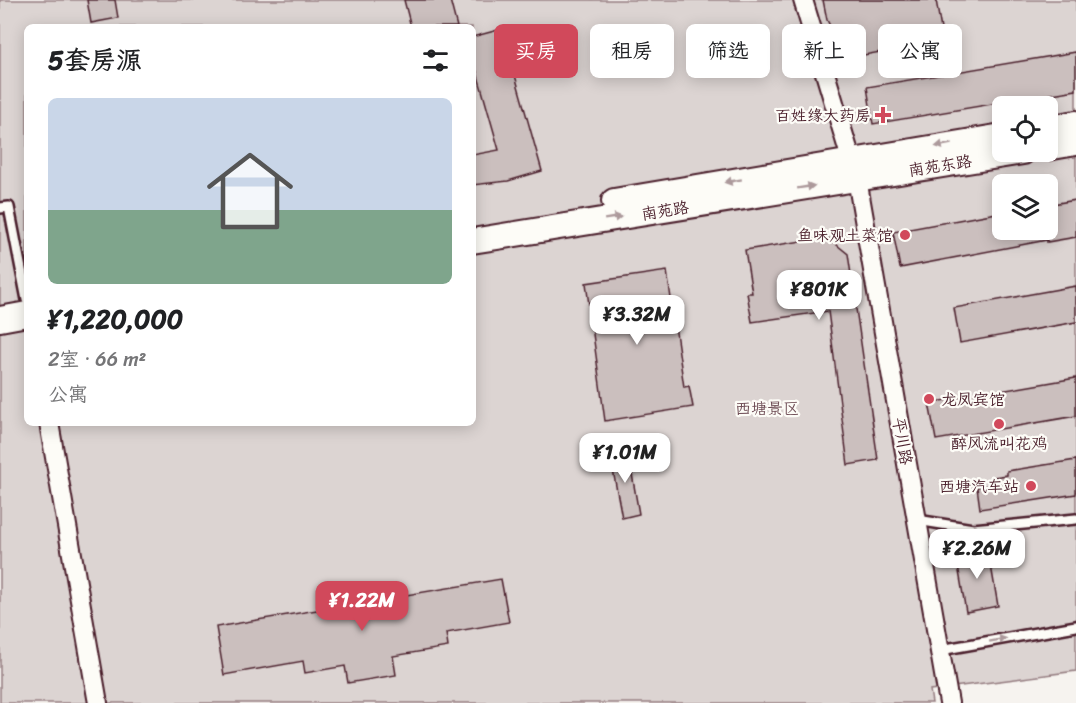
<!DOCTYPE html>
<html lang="zh">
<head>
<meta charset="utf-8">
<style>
	:root { --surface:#fff; --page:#f2f2f2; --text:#202124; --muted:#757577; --line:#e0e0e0; --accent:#d1495b }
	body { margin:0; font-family:Sriracha,"LXGW WenKai TC",sans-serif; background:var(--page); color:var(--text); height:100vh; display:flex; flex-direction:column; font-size:22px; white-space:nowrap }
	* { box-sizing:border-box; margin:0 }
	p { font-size:20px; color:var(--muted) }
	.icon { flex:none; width:33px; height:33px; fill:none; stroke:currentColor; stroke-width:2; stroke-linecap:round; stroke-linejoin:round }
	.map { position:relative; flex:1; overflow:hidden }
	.drawer { position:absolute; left:24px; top:24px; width:452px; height:402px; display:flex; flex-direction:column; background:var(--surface); border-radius:9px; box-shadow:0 3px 15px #0003 }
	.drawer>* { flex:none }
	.guide { position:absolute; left:494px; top:24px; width:492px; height:54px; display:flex; gap:12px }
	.buttons { position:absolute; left:992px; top:96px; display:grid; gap:12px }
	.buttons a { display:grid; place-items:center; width:66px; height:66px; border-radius:9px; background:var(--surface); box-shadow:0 3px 15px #0003; font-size:30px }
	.price { position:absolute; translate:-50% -51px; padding:0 14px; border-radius:12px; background:#fff; color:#222; font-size:20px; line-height:39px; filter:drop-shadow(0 2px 3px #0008) }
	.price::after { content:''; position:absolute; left:50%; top:36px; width:18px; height:14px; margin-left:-9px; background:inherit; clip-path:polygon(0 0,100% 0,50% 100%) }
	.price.on { background:var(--accent); color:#fff }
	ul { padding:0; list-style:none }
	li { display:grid; align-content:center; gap:12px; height:318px; padding:0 24px }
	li+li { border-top:2px solid var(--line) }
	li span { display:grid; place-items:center; height:186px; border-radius:9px; color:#555 }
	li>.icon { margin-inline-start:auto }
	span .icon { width:108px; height:108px; fill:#fffc; stroke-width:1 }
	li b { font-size:26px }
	h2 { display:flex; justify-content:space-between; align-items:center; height:72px; padding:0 24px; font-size:26px }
	.pill { padding:0 21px; border-radius:9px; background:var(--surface); box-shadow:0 3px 15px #0003; font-size:21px; line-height:54px }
	.pill.on { background:var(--accent); color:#fff }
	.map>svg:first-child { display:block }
	.green { fill:#dcd4d2; stroke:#937a7e; stroke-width:1.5; fill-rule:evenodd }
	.building { fill:#cbbfbe; stroke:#4a1f2b; stroke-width:1.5 }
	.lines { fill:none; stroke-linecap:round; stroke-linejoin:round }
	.lane-casing { stroke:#4a1f2b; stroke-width:14 }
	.street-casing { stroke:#4a1f2b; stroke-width:22 }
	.secondary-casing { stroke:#4a1f2b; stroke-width:28 }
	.lane { stroke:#fdfcf7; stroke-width:9 }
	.street { stroke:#fdfcf7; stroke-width:18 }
	.secondary { stroke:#fdfcf7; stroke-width:24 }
	.oneway { fill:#ac999b }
	.poi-dot { fill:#d1495b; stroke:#fdfcf7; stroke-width:2 }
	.labels { text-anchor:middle; stroke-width:4.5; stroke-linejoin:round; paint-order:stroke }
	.poi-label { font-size:16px; fill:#4a1f2b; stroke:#fdfcf7; text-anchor:end }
	.street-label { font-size:16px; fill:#4a1f2b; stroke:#fdfcf7 }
	.park-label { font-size:16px; fill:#6e4c55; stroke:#fdfcf7 }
</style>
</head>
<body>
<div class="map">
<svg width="1076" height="703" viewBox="0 0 1076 703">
	<rect width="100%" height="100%" fill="#f6f3ef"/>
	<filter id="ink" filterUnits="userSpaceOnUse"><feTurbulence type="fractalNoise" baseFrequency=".0167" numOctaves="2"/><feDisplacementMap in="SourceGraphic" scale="12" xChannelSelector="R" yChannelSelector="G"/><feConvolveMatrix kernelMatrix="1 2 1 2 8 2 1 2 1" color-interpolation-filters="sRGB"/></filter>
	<g filter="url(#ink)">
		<!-- green -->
		<path class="green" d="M0,0H1076V671L930,690L932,703H0ZM27,27H472V423H27ZM1002,106H1047V152H1002ZM1002,184H1047V230H1002Z"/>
		<!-- building -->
		<g class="building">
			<path d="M87,0H115L118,18L91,23Z"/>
			<path d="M404,0H450L457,27H411Z"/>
			<path d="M823,0H936L943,41L847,58L827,20Z"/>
			<path d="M502,29L542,171L508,181L472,185V155L499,150L472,55V37Z"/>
			<path d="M1076,52V90L873,124L867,87Z"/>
			<path d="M1076,200V237L1047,242V240L900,268L893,232L1002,212V230H1047V205Z"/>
			<path d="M827,237L848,254L878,460L848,465L828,311L752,322L747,293H752L745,250Z"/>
			<path d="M667,271L684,387L689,386L693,407L605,421L586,283Z"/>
			<path d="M1076,286V322L960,343L954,308Z"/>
			<path d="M1076,378V416L936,440L929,403Z"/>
			<path d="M628,451L639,514L622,518L610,454Z"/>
			<path d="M1076,460V494L980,509L977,487L995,484L994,477L1007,475V471Z"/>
			<path d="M988,548L998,606L966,612L956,554Z"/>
			<path d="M501,579L509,622L446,633L448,647L393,656L396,675L348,683L345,666L305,673L303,661L224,675L216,627Z"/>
		</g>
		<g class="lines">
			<defs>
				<g id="lane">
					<path d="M0,208L9,207L27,300"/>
					<path d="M917,520L973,529L1076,519"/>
					<path d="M940,650L1076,626"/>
				</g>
				<g id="street">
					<path d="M803,0L857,179L949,703"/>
					<path d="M49,423L98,703"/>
				</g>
				<g id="secondary">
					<path d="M1047,128L1076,123"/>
					<path d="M1047,148L1076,143"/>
					<path d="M614,201L1002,136"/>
					<path d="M472,241L1023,152"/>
					<path d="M0,319L27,314"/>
				</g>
			</defs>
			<!-- lane casing -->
			<use href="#lane" class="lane-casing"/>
			<!-- street casing -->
			<use href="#street" class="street-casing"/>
			<!-- secondary casing -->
			<use href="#secondary" class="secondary-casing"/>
			<!-- lane -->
			<use href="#lane" class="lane"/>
			<!-- street -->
			<use href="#street" class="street"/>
			<!-- secondary -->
			<use href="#secondary" class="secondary"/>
		</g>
		<!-- one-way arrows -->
		<defs><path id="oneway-solid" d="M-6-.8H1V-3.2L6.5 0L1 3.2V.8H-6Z" transform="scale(1.5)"/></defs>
		<g class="oneway">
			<use href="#oneway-solid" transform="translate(944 145) rotate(170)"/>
			<use href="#oneway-solid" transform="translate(733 181) rotate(170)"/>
			<use href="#oneway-solid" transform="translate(806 187) rotate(-9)"/>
			<use href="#oneway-solid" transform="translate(613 218) rotate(-9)"/>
			<use href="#oneway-solid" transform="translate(998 640) rotate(-10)"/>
		</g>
	</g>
	<!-- markers -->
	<g class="poi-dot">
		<path d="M880 106h6v6h6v6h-6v6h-6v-6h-6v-6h6z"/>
		<circle cx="905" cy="235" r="6"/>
		<circle cx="929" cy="399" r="6"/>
		<circle cx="999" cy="424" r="6"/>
		<circle cx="1031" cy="486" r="6"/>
	</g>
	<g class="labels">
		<!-- poi labels -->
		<g class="poi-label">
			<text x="871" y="121">百姓缘大药房</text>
			<text x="893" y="241">鱼味观土菜馆</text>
			<text x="941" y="405" text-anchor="start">龙凤宾馆</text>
			<text x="999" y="449" text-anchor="middle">醉风流叫花鸡</text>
			<text x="1019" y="492">西塘汽车站</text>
		</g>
		<!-- street labels -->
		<g class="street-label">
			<text transform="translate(940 165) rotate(-9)" y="6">南苑东路</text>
			<text transform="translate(665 210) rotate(-9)" y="6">南苑路</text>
			<text transform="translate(903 441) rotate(80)" y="6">平川路</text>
		</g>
		<!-- park labels -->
		<g class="park-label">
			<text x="767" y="414">西塘景区</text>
		</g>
	</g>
</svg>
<div class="buttons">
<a><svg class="icon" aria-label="locate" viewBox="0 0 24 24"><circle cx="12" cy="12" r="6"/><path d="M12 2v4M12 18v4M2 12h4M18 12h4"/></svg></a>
<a><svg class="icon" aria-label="layers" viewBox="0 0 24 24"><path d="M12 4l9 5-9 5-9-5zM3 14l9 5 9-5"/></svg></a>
</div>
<b class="price" style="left:819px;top:321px">¥801K</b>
<b class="price" style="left:637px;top:346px">¥3.32M</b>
<b class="price" style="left:625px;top:484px">¥1.01M</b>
<b class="price" style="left:977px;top:580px">¥2.26M</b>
<b class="price on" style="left:362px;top:632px">¥1.22M</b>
<div class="guide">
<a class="pill on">买房</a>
<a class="pill">租房</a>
<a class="pill">筛选</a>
<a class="pill">新上</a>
<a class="pill">公寓</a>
</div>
<section class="drawer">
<h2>5套房源<svg class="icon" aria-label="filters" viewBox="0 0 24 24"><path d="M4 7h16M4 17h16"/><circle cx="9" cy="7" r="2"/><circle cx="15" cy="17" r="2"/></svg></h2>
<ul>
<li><span style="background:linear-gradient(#c9d6e8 60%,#7fa58c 0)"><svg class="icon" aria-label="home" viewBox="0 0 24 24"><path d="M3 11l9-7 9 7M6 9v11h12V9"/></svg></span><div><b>¥1,220,000</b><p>2室 · 66 m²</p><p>公寓</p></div></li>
</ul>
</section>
</div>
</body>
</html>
